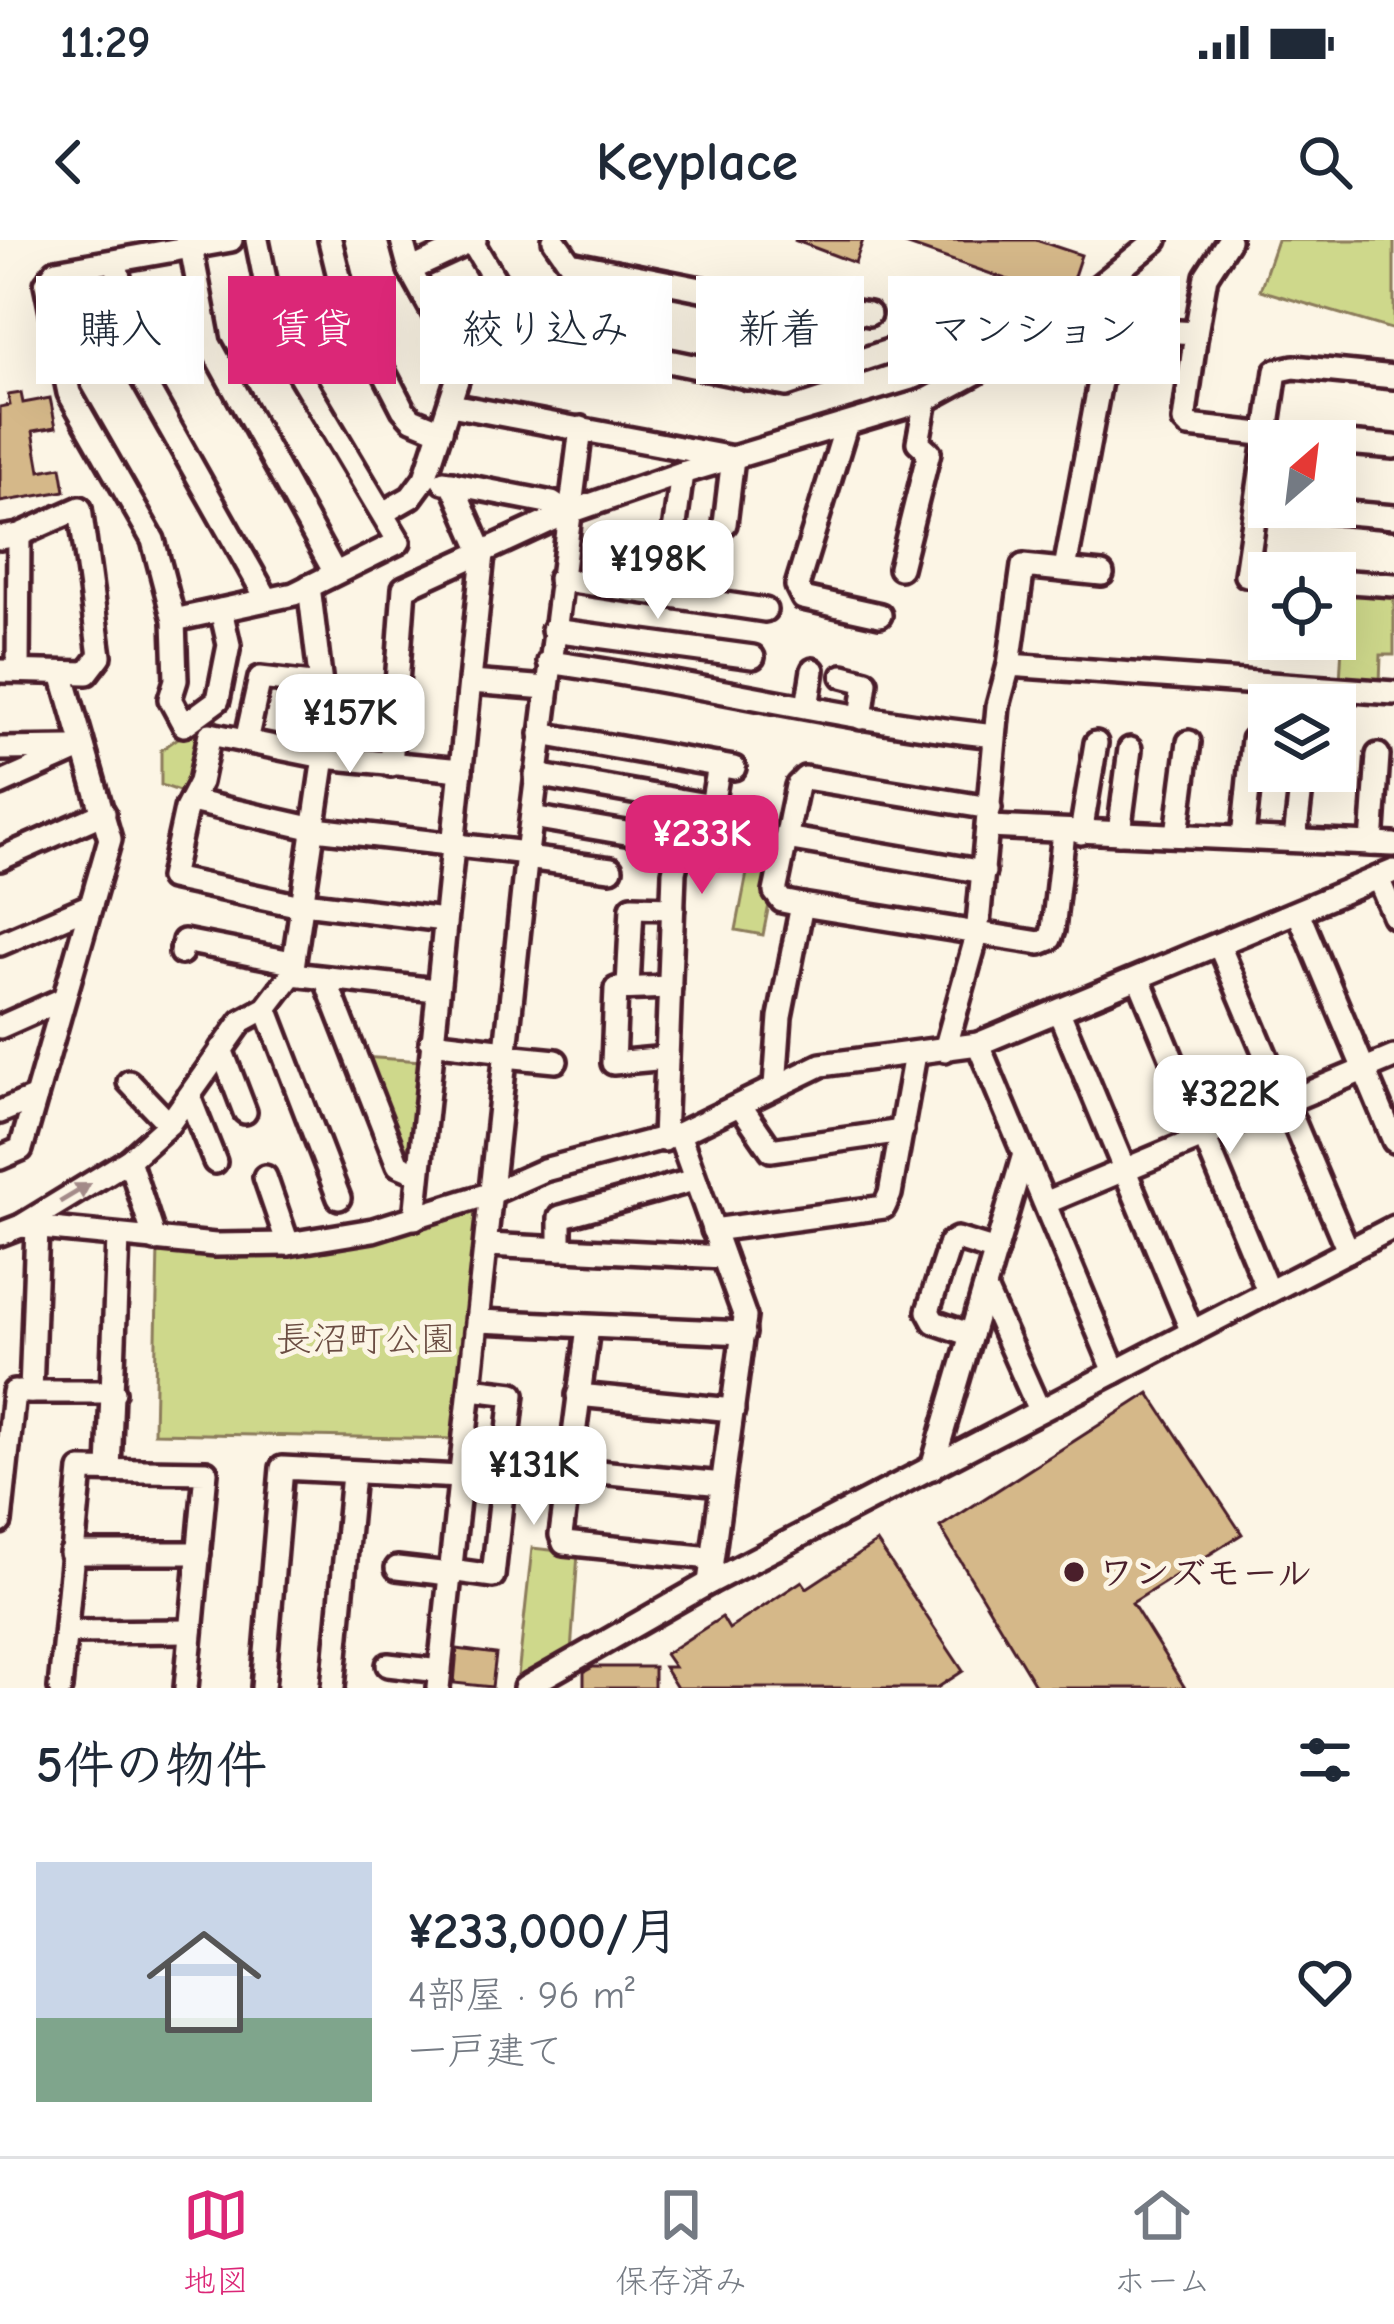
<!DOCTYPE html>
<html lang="ja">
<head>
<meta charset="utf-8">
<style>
	:root { --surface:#fff; --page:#f2f2f3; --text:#1f2937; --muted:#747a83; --line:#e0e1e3; --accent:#db2777 }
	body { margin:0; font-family:"Comic Neue","Klee One",sans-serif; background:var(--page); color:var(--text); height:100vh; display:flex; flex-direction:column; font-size:45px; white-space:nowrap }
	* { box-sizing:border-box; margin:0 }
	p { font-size:39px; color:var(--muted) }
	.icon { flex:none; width:66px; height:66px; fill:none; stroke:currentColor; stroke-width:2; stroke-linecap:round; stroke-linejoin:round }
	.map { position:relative; height:1448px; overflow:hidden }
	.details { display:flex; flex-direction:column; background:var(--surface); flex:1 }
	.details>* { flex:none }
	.hud { position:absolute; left:36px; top:36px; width:1323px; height:108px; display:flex; gap:24px }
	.needle { width:78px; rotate:28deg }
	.tools { position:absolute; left:1248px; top:180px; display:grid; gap:24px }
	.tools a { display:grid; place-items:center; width:108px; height:108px; border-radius:0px; background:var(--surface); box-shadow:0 12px 48px #0002; font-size:60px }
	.price { position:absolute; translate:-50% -102px; padding:0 27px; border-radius:24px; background:#fff; color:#222; font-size:39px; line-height:78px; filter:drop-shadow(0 3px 6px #0008) }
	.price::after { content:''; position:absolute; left:50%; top:72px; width:36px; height:27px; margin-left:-18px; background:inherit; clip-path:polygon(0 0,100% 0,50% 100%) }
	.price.selected { background:var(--accent); color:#fff }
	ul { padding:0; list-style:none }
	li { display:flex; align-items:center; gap:36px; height:300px; padding:0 36px }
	li span { display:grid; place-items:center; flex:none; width:336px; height:240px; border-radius:0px; color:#555 }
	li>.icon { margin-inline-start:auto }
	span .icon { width:144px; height:144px; fill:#fffc; stroke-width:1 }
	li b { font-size:51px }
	h2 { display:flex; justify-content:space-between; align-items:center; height:144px; padding:0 36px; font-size:51px }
	.chip { padding:0 42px; border-radius:0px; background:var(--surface); box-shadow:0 12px 48px #0002; font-size:42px; line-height:108px }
	.chip.selected { background:var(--accent); color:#fff }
	.status { display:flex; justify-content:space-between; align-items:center; height:84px; padding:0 60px; background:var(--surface); direction:ltr }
	.status svg { height:33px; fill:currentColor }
	header { display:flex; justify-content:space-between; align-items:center; height:156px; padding:0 36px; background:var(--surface); font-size:54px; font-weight:600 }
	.tab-bar { display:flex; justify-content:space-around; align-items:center; height:168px; border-top:3px solid var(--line); background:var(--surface); font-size:33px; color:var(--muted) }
	.tab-bar a { display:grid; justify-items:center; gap:6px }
	.tab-bar .selected { color:var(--accent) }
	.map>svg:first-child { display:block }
	.green { fill:#ced88b; stroke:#8c7c5b; stroke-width:3 }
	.building { fill:#d5b889; stroke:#4a1f2b; stroke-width:3 }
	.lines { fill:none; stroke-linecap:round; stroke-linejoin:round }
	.minor-casing { stroke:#4a1f2b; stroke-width:30 }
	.minor { stroke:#fcf5e5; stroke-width:21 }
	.oneway { fill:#a38a88 }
	.poi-dot { fill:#4a1f2b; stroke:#fcf5e5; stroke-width:4.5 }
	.labels { text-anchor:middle; stroke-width:10; stroke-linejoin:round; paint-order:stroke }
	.park-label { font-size:36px; fill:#6b4d43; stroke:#fcf5e5 }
	.poi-label { font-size:36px; font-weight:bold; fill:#4a1f2b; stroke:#fcf5e5; text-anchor:start }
</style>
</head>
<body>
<div class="status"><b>11:29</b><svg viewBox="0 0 49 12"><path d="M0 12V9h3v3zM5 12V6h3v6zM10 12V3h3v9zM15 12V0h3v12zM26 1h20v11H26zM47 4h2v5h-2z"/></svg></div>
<header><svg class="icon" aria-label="back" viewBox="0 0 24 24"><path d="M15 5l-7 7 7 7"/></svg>Keyplace<svg class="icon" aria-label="search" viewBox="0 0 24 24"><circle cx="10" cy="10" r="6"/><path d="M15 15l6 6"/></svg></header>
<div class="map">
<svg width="1394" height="1448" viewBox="0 0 1394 1448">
	<rect width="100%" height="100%" fill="#fcf5e5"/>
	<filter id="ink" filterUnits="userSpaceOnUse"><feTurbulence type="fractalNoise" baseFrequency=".00833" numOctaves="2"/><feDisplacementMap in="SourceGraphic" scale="24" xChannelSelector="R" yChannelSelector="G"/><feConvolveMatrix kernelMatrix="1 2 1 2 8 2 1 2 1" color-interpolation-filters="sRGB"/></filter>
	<g filter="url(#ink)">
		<!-- green -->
		<g class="green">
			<path d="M1277,0H1394V90L1260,50Z"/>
			<path d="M1345,351L1394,354V415H1381L1380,444L1340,442Z"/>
			<path d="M212,474L226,493L194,543L182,552L161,545V510Z"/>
			<path d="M749,623L776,629L763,695L736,690Z"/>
			<path d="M361,817L422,821L410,909L395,910Z"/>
			<path d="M476,966L485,971L458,1199L154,1193L158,1007L277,1011Z"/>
			<path d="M532,1308L578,1313L571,1412L517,1445Z"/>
		</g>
		<!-- building -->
		<g class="building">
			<path d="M794,0H863L855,23Z"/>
			<path d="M894,0H1036L1081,15L1069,51L1060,58Z"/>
			<path d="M21,153L23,163L50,158L56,187L33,191L40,231L61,227L65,251L0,262V167L10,165L8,155Z"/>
			<path d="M1149,1153L1242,1294L1132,1363L1185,1448H1037L940,1287Z"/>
			<path d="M877,1302L963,1431L937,1448H677L664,1427H674L665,1414L722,1377L729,1389L802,1341L807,1348Z"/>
			<path d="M457,1409L496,1414L492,1447L454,1443Z"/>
			<path d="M593,1427H654V1448H584V1432Z"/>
		</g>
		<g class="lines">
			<defs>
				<g id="minor">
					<path d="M330,0L343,53L403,169L412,179L441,191"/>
					<path d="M554,0L570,23L751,59L759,72L747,138"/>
					<path d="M472,2L526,92L786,145L946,92L976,133"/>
					<path d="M191,7L209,103L335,333"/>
					<path d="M116,22L136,127L267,359"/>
					<path d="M410,30L475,0"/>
					<path d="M1058,79L1110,88L1196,93L1184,181L1189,186L1325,201"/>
					<path d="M1196,93L1206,36L1229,0"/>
					<path d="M829,132L827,105L832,68L869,74"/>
					<path d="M451,165L733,218L725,284"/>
					<path d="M846,186L797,346L803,358L880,375"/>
					<path d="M1335,202L1394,207"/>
					<path d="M444,242L552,263L567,273"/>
					<path d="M1280,267L1394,277"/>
					<path d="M383,273L411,257L425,238L462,125L410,30L402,0"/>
					<path d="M0,298L19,295L80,268L100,416L87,433L0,431"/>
					<path d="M673,299L682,233"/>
					<path d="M900,328L929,212L918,202L926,160"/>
					<path d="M1065,329L1110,88"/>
					<path d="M1269,336L1246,335L1276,131L1294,127L1394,137"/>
					<path d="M559,339L765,370"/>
					<path d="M1335,341L1394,345"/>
					<path d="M221,370L229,405L218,460L184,485L170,459L176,440L174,380L153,300L69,153L46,44L56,31L231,0"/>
					<path d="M174,380L294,354L399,302L289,117L273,79L257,0"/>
					<path d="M553,390L753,417"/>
					<path d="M549,422C698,443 845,480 994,496"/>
					<path d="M1009,425L1394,453"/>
					<path d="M18,430L19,295"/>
					<path d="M843,436L866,442L861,478"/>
					<path d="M471,442L547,448"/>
					<path d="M807,467L813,430"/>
					<path d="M541,494L734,528"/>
					<path d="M246,501L260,438L321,445"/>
					<path d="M0,509L71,508"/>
					<path d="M391,525L404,348L567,273L682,233L926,160L976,133L1058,79L1156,0"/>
					<path d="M536,535L712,566L719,525"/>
					<path d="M0,544L83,507"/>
					<path d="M191,561L315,589L527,613"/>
					<path d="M990,568L805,538L797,546L775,652L782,661L802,665L1040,703L1050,699L1053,690L1064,592"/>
					<path d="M532,577L673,601L680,607L674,632L664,900"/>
					<path d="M989,587L1394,605"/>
					<path d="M1081,593L1096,503"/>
					<path d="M1119,593L1130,509"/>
					<path d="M1177,594L1189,502"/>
					<path d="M786,598L984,632"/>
					<path d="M1243,598L1253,500"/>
					<path d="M1295,599L1303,531"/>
					<path d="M1372,604L1378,515"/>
					<path d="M526,618L611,629"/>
					<path d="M0,619L104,573"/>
					<path d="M1378,638L1394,676"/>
					<path d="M1298,672L1394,901"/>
					<path d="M444,680L312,664L301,666L171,638L186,569L200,542L210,494L324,517L461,530"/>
					<path d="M0,704L91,665"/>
					<path d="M1219,705L1348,1011"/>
					<path d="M181,713L184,701L292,722"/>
					<path d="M292,734L324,517L325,478L309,346"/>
					<path d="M325,738L398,925L417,933"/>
					<path d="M1139,739L1268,1051"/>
					<path d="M628,747L632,667L673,668"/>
					<path d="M266,768L339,958"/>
					<path d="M1059,772L1192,1092"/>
					<path d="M0,787L63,759"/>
					<path d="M431,802L506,811"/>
					<path d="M978,804L1115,1132"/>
					<path d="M221,809L245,872"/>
					<path d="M945,810L977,695L998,466L1009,425L1023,326L1102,334"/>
					<path d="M505,816L556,821"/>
					<path d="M667,818L613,823L616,749L670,747"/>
					<path d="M129,842L169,884"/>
					<path d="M775,846L780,777L802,665"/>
					<path d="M190,859L215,922"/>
					<path d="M740,865L771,910L902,891"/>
					<path d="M0,872L36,857"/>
					<path d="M679,894L745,1077L709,1343"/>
					<path d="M0,918L21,909L110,599L62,433"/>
					<path d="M129,920L155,1000"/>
					<path d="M265,937L288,1004"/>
					<path d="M1045,963L1394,817"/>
					<path d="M415,978L483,314L452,243"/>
					<path d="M21,986L215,1005L288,1004L373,990L492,953L544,930L679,894L821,825L978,804L1394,631"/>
					<path d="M713,990L884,967L890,954L915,814"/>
					<path d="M0,994L21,986L129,920L169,884L242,781L266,768L292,734L436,750"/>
					<path d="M487,1005L723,1017"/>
					<path d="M560,1009V977L694,940"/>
					<path d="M985,1049L1039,1170"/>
					<path d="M479,1081L744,1093"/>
					<path d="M588,1087L561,1295L564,1303L711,1318"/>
					<path d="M971,1095L934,1082L928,1071L950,1003L957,999L996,1011"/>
					<path d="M18,1152H114"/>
					<path d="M31,1152L37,988"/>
					<path d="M578,1155L733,1170"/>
					<path d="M932,1228L1024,914"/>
					<path d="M569,1229L722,1244"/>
					<path d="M109,1230L118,998"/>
					<path d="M0,1282L14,1152"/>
					<path d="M71,1313H199"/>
					<path d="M397,1328L449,1334"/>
					<path d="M450,1330L493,1336L513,1154L471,1149"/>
					<path d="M66,1392L191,1391"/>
					<path d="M388,1425L440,1431"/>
					<path d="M60,1448L81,1230L206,1232L186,1448"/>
					<path d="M263,1448L282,1228L460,1237"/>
					<path d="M333,1448L353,1234"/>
					<path d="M438,1448L527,613L581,188"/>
					<path d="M525,1448L709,1343L1394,987"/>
				</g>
			</defs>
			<!-- minor casing -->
			<use href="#minor" class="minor-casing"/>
			<!-- minor -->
			<use href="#minor" class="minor"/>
		</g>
		<!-- one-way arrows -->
		<defs><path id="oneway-solid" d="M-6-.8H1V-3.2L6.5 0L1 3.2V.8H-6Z" transform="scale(3)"/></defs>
		<use class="oneway" href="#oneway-solid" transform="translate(75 953) rotate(-31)"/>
	</g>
	<!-- markers -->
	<circle class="poi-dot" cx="1074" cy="1332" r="12"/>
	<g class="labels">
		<!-- park labels -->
		<g class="park-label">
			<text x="366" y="1111">長沼町公園</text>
		</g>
		<!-- poi labels -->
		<g class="poi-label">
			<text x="1098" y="1345">ワンズモール</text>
		</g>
	</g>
</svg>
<div class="tools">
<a><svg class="needle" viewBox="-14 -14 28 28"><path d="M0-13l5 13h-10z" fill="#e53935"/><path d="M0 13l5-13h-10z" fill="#747a83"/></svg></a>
<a><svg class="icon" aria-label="locate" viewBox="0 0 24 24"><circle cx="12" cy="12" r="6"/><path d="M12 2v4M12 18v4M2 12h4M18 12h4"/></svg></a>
<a><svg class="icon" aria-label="layers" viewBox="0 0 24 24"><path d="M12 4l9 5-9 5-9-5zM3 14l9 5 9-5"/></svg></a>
</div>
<b class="price" style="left:658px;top:382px">¥198K</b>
<b class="price" style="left:350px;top:536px">¥157K</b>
<b class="price selected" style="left:702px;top:657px">¥233K</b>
<b class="price" style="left:1230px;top:917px">¥322K</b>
<b class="price" style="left:534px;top:1288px">¥131K</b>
<div class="hud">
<a class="chip">購入</a>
<a class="chip selected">賃貸</a>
<a class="chip">絞り込み</a>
<a class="chip">新着</a>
<a class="chip">マンション</a>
</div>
</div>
<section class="details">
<h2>5件の物件<svg class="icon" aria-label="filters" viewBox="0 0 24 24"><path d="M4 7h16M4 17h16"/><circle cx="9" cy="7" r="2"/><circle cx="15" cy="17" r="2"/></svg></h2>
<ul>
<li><span style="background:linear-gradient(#c9d6e8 65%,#7fa58c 0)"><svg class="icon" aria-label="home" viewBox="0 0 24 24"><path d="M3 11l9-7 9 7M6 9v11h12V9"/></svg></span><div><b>¥233,000/月</b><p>4部屋 · 96 m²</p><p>一戸建て</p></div><svg class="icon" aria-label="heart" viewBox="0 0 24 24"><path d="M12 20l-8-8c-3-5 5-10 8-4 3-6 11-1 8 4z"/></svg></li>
</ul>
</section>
<nav class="tab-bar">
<a class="selected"><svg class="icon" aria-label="map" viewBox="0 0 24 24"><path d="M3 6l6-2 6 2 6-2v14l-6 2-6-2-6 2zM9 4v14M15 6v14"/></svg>地図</a>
<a><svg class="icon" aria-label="saved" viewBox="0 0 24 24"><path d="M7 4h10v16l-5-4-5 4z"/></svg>保存済み</a>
<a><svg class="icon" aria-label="home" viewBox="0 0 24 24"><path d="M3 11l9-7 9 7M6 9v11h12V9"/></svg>ホーム</a>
</nav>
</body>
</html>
